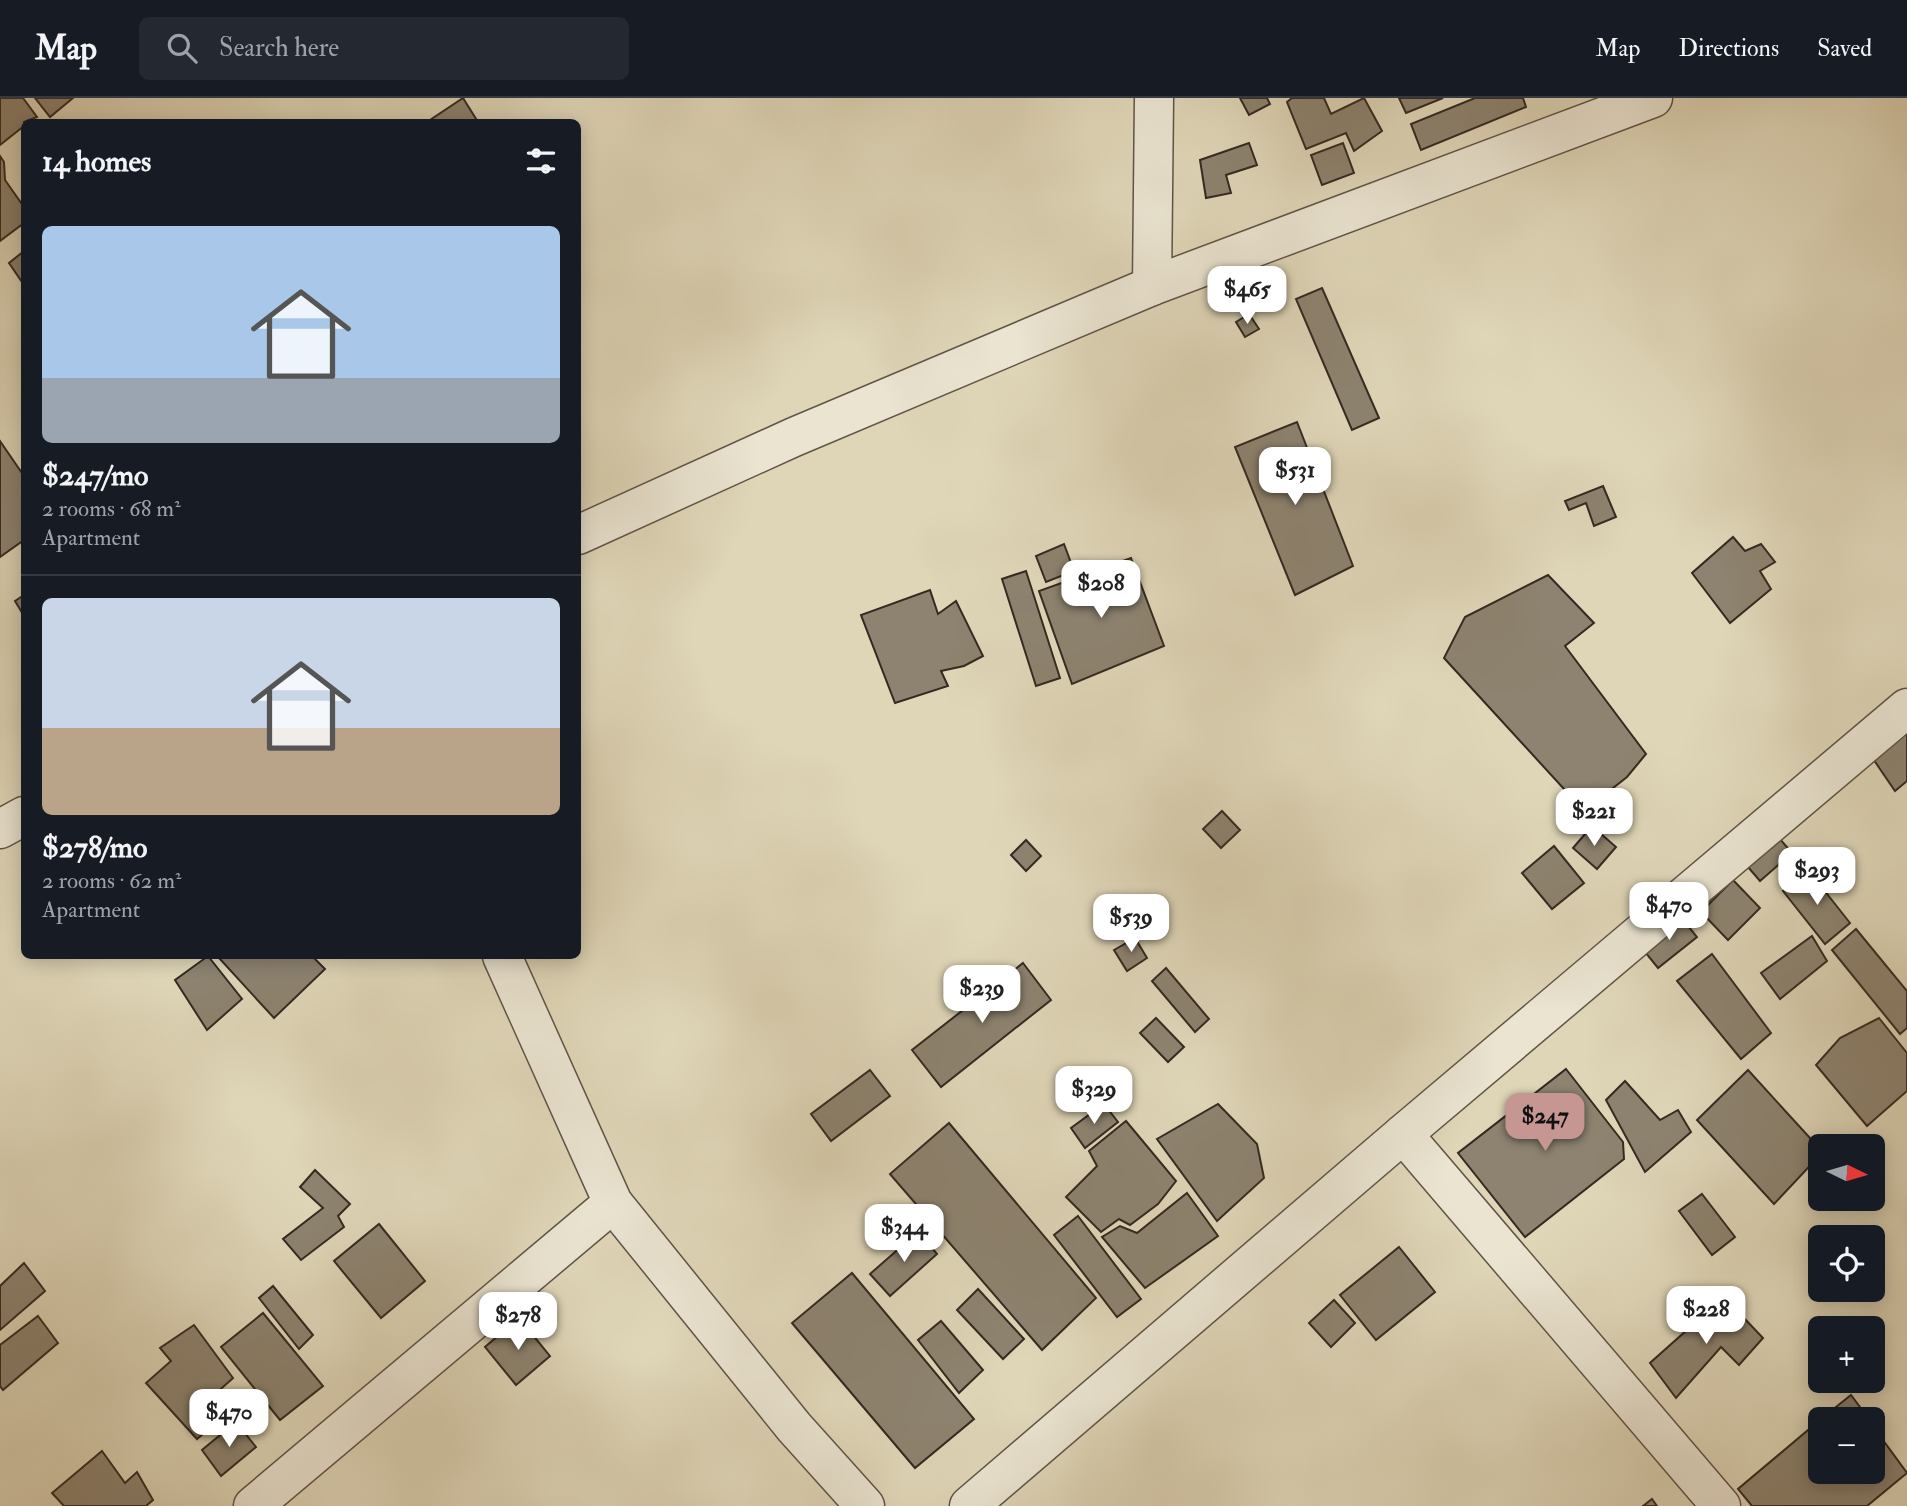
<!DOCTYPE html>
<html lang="en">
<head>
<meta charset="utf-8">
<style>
	:root { --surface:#171b24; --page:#242831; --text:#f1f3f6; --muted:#9ea1a6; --line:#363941; --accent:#c59692 }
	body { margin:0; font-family:"IM FELL Double Pica",serif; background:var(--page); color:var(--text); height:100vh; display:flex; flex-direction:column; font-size:26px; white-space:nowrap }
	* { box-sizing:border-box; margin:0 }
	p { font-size:23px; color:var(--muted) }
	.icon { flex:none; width:38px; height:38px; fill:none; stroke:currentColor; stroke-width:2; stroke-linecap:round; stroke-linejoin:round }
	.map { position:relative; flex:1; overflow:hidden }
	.side { position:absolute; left:21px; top:21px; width:560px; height:840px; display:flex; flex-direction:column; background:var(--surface); border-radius:10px; box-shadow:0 4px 18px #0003 }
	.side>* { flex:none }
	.needle { width:46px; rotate:95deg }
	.tools { position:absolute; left:1808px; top:1036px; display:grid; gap:14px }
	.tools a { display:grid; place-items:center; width:77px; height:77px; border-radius:10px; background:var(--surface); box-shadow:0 4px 18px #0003; font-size:35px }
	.price { position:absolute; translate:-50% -60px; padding:0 16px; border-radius:14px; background:#fff; color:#222; font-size:23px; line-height:46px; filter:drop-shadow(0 2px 4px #0008) }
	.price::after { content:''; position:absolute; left:50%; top:42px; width:21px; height:16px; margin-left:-10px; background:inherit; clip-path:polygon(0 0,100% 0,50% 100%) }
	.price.current { background:var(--accent); color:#111 }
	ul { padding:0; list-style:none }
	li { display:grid; align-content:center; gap:14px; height:371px; padding:0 21px }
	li+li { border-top:2px solid var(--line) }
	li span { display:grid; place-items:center; height:217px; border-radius:10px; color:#555 }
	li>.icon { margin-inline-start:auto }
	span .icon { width:126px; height:126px; fill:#fffc; stroke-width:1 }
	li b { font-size:30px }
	h2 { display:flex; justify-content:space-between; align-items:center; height:84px; padding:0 21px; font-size:30px }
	header { display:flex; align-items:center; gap:42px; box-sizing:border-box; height:98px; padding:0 35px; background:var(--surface); border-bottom:2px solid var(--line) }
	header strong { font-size:33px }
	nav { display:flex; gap:38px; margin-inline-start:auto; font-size:24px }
	.search { width:490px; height:63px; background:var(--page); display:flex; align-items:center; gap:18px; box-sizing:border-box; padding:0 24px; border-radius:10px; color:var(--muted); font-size:26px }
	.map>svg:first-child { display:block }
	.building { fill:#8d8370; stroke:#352921; stroke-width:2 }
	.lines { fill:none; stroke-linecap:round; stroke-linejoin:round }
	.minor-casing { stroke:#605447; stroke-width:41 }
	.minor { stroke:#eae4d1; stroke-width:38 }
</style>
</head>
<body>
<header>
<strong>Map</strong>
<div class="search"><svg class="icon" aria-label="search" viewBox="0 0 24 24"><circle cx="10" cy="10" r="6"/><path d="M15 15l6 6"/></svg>Search here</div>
<nav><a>Map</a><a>Directions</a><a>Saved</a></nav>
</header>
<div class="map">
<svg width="1907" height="1408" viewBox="0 0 1907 1408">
	<rect width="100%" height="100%" fill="#dfd6b8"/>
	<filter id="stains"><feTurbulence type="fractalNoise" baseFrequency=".00286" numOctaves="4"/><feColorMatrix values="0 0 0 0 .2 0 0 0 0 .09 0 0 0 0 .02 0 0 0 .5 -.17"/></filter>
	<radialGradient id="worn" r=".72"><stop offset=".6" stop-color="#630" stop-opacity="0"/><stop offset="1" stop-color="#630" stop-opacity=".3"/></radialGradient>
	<!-- building -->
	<g class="building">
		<path d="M0,0H23L37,19L24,24V28L0,47Z"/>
		<path d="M35,0H73L50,19Z"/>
		<path d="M463,0L478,24H427Z"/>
		<path d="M1240,0H1267L1270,6L1249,17Z"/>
		<path d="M1292,0H1324L1331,16L1364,0L1382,33L1354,53L1346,35L1306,51L1287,4Z"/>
		<path d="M1399,0H1443L1406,15Z"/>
		<path d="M1475,0H1523L1526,9L1421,52L1411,26Z"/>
		<path d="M1249,45L1257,67L1226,77L1231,95L1206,100L1200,62Z"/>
		<path d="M1343,45L1354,75L1322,87L1311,57Z"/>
		<path d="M0,58L4,64L5,82L24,109V125L0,143Z"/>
		<path d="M24,153V187L9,165Z"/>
		<path d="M1322,190L1379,320L1352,332L1296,201Z"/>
		<path d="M1249,216L1259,231L1245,239L1236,224Z"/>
		<path d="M1297,324L1353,468L1295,497L1235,349Z"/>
		<path d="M0,343L24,378V442L0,459Z"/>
		<path d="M1603,388L1616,419L1594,428L1586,405L1569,412L1565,403Z"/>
		<path d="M1733,439L1745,453L1761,446L1775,464L1760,473L1771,491L1730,525L1692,475Z"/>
		<path d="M1064,446L1074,473L1046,484L1036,458Z"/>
		<path d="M1131,460L1164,548L1072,586L1039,493Z"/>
		<path d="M1026,473L1060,580L1036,588L1002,481Z"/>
		<path d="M1548,477L1594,525L1565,548L1646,656L1627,679L1599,701L1585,691L1575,703L1444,560L1465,519Z"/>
		<path d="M930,492L938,516L956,503L983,558L964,568L941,573L948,588L895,605L861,517Z"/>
		<path d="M24,497V518L15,503Z"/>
		<path d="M1907,620V683L1895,693L1867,652Z"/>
		<path d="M1222,713L1240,732L1221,750L1203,731Z"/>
		<path d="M1592,728L1616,749L1597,771L1573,750Z"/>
		<path d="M1774,734L1792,755L1760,783L1742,762Z"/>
		<path d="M1026,742L1041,758L1026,773L1011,757Z"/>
		<path d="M1554,748L1584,785L1552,811L1522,775Z"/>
		<path d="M1809,773L1850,825L1825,846L1783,793Z"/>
		<path d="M1733,782L1760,810L1728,842L1701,814Z"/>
		<path d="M1680,818L1697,839L1658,870L1641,849Z"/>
		<path d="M1856,831L1907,893V930L1900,936L1832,852Z"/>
		<path d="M1812,838L1827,863L1780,901L1761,875Z"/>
		<path d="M1135,840L1147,860L1127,873L1114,852Z"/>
		<path d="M1712,856L1771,935L1741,961L1677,883Z"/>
		<path d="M208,858L242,901L207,932L175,882Z"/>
		<path d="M222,858H312L325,871L274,920L219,860Z"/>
		<path d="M1023,865L1051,902L941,989L912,952Z"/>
		<path d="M1166,870L1209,921L1195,934L1152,883Z"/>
		<path d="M1156,920L1184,949L1168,964L1140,935Z"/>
		<path d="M1879,920L1907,955V993L1867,1028L1816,967L1840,940Z"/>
		<path d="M1566,971L1623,1044L1624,1061L1525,1139L1458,1055Z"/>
		<path d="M870,972L890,998L831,1043L811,1016Z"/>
		<path d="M1748,972L1820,1051V1057L1774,1106L1697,1022Z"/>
		<path d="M1625,983L1660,1022L1678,1012L1691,1034L1645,1074L1606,1002Z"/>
		<path d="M1104,1006L1118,1024L1085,1050L1071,1030Z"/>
		<path d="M1218,1006L1257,1046L1264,1080L1217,1123L1157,1041Z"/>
		<path d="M1126,1023L1176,1083L1158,1106L1130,1127L1119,1121L1101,1134L1066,1099L1097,1068L1089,1053Z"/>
		<path d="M949,1025L1096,1200L1042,1252L890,1076Z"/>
		<path d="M315,1072L350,1106L338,1118L344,1129L301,1162L283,1141L323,1110L300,1089Z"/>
		<path d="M1187,1095L1218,1138L1145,1190L1102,1139L1120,1128L1137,1135Z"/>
		<path d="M1702,1096L1735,1139L1712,1157L1679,1113Z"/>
		<path d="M1078,1118L1141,1201L1117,1219L1054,1137Z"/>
		<path d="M379,1126L425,1183L381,1220L334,1163Z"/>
		<path d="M918,1134L937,1156L890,1198L870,1176Z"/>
		<path d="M1399,1149L1435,1194L1376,1242L1340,1197Z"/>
		<path d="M24,1165L45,1193L0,1232V1188Z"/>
		<path d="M852,1175L974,1321L915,1370L792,1225Z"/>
		<path d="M273,1188L313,1237L299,1251L259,1200Z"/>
		<path d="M978,1191L1024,1241L1003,1261L957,1212Z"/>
		<path d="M1724,1199L1763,1240L1739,1267L1721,1249L1676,1300L1650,1265Z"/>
		<path d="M1334,1202L1355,1225L1331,1249L1309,1225Z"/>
		<path d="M263,1215L323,1288L280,1322L221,1249Z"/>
		<path d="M38,1218L58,1245L3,1292L0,1288V1247Z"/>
		<path d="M519,1220L550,1258L516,1287L485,1249Z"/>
		<path d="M941,1223L983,1272L959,1295L918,1242Z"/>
		<path d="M194,1227L233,1280L213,1298L221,1321L197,1341L146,1285L171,1263L160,1250Z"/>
		<path d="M1851,1297L1869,1321H1821Z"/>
		<path d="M1820,1322V1374H1872V1327L1907,1375L1867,1408H1752L1738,1391Z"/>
		<path d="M236,1324L256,1349L221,1378L202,1352Z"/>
		<path d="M102,1353L125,1385L137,1374L153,1402L146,1408H64L52,1395Z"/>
		<path d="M1652,1401L1657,1408H1643Z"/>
	</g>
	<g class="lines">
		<defs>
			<g id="minor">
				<path d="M1152,188L1154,0"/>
				<path d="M578,437L794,339L1152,188L1653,0"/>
				<path d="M0,731L24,718"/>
				<path d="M502,858L613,1105L794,1329L865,1408"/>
				<path d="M1403,1036L1721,1408"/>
				<path d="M253,1408L613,1105"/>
				<path d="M969,1408L1403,1036L1907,610"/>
			</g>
		</defs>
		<!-- minor casing -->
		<use href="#minor" class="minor-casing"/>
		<!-- minor -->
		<use href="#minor" class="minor"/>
	</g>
	<rect width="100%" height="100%" filter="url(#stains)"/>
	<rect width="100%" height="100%" fill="url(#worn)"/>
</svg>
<div class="tools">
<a><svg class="needle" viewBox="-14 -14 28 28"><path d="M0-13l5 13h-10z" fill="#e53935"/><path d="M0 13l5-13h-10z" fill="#9ea1a6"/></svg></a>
<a><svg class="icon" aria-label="locate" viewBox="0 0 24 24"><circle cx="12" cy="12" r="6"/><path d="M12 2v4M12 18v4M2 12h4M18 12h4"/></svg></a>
<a>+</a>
<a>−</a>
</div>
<b class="price" style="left:1247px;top:228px">$465</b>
<b class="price" style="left:1295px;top:409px">$531</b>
<b class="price" style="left:1101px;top:522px">$208</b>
<b class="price" style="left:1594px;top:750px">$221</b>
<b class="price" style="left:1817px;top:809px">$293</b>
<b class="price" style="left:1669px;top:844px">$470</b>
<b class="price" style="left:1131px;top:856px">$539</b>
<b class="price" style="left:982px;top:927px">$239</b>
<b class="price" style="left:1094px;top:1028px">$329</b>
<b class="price current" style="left:1545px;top:1055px">$247</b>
<b class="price" style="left:904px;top:1166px">$344</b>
<b class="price" style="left:1706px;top:1248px">$228</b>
<b class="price" style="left:518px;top:1254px">$278</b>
<b class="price" style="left:229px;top:1351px">$470</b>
<section class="side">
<h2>14 homes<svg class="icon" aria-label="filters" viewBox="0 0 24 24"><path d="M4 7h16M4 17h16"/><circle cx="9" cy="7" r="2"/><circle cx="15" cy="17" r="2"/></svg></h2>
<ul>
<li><span style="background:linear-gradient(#a9c7e8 70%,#9aa5b1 0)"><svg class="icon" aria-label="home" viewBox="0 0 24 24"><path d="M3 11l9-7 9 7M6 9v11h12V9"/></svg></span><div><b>$247/mo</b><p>2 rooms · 68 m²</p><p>Apartment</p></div></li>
<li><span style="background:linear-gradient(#c9d6e8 60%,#b9a48a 0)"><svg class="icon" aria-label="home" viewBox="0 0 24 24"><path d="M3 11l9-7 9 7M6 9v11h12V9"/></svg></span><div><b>$278/mo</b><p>2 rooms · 62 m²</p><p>Apartment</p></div></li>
</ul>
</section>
</div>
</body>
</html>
